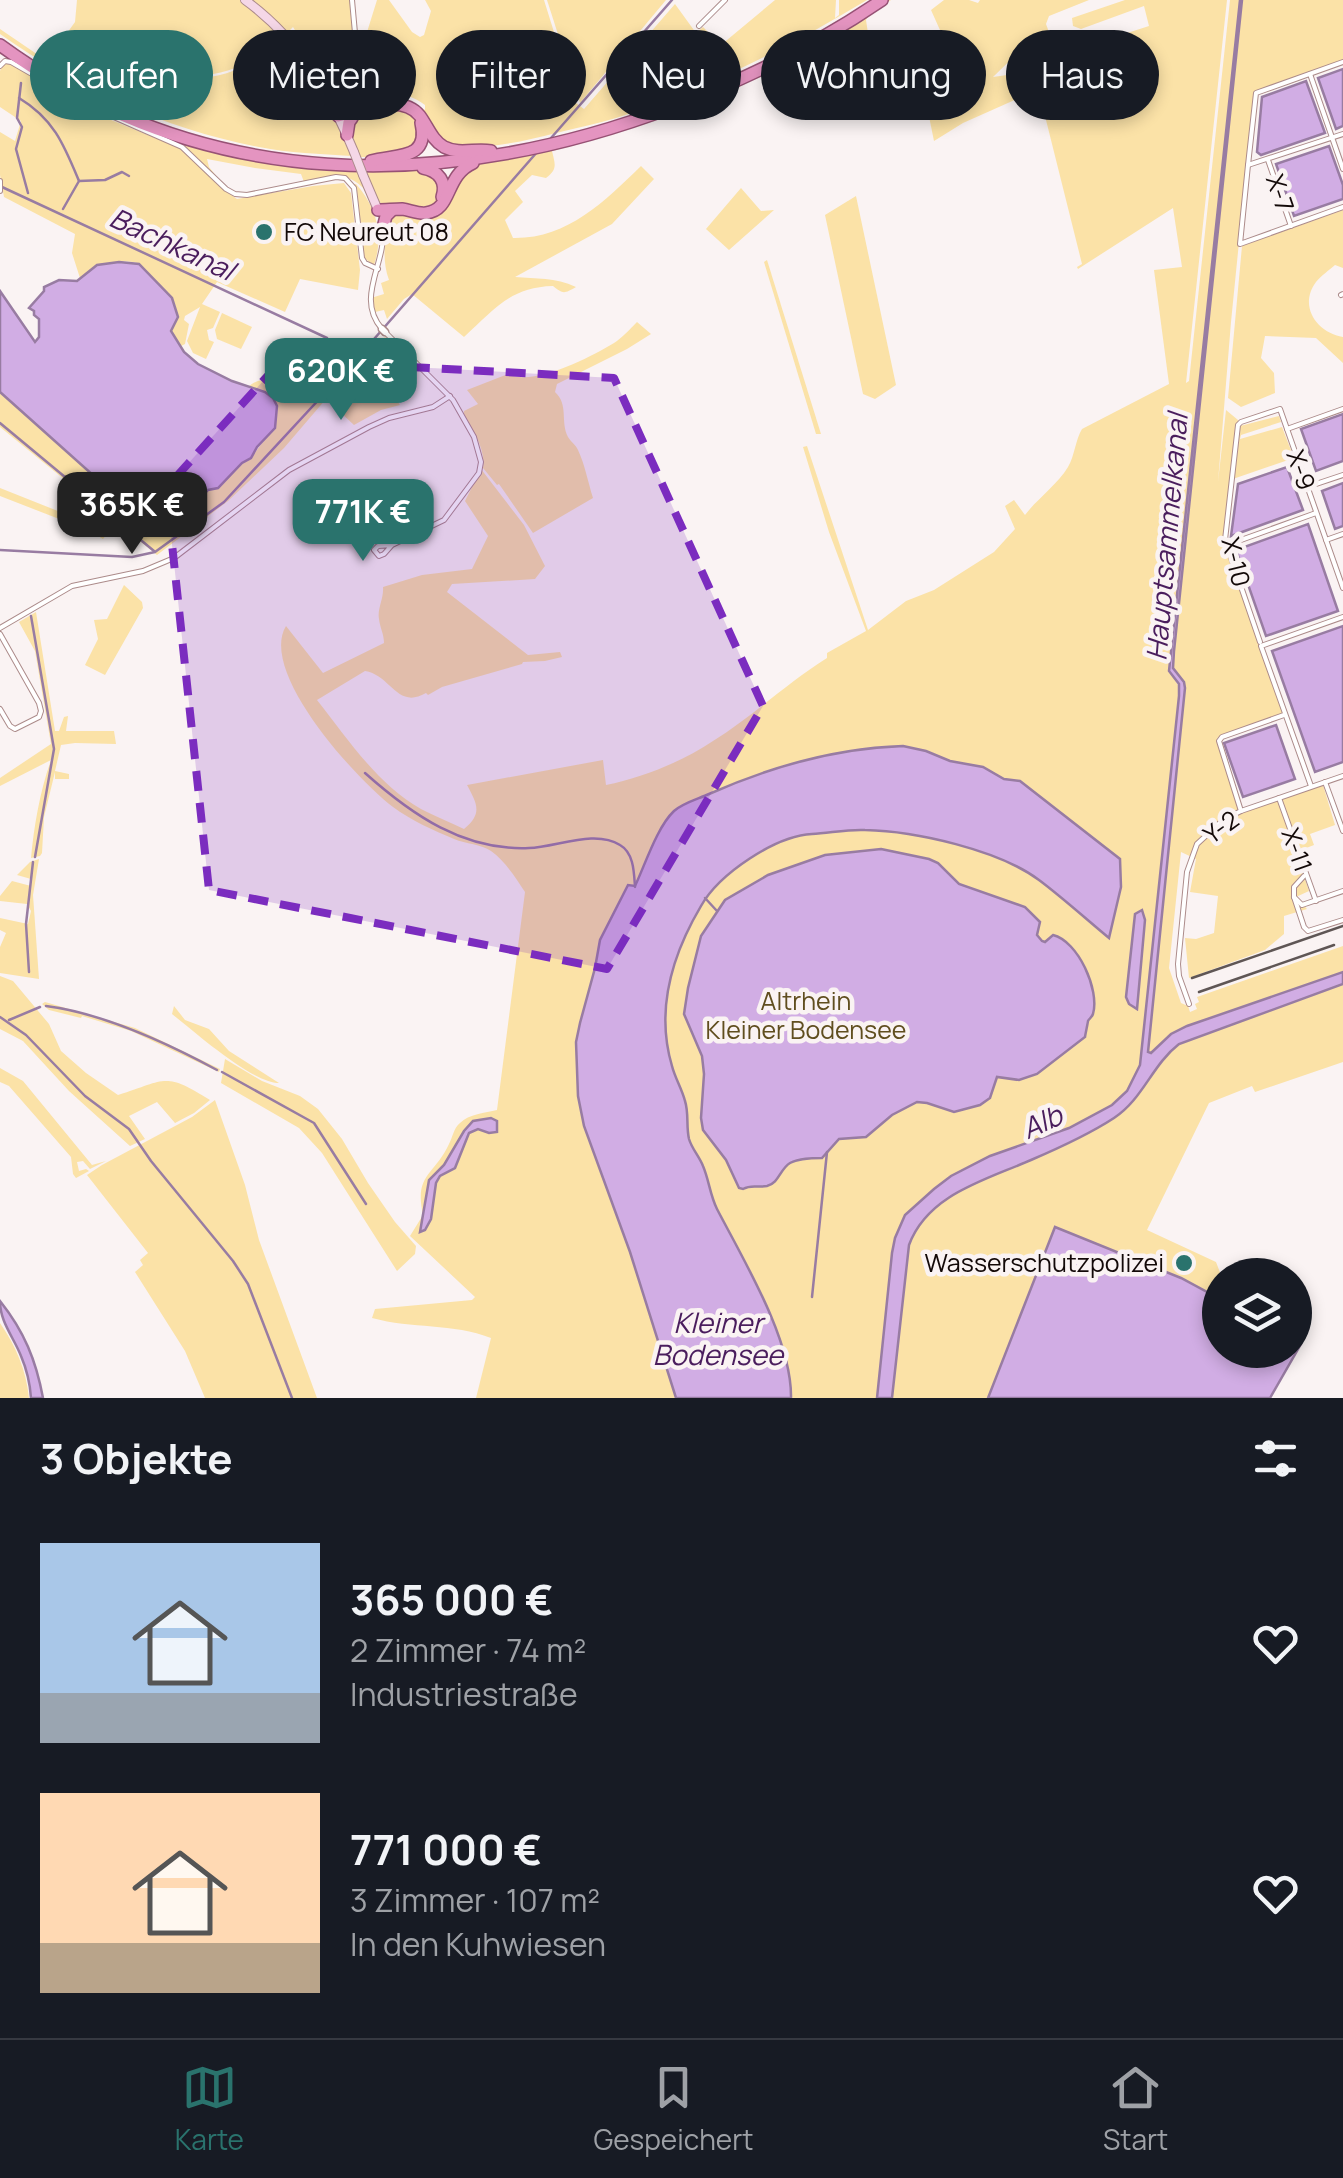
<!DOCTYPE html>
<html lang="de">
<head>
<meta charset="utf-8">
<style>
	:root { --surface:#171b24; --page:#20242c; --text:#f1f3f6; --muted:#9ea1a6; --line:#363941; --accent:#2a736d }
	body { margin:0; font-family:Manrope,sans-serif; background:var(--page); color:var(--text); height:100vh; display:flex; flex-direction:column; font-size:38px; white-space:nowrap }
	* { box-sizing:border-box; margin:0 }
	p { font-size:32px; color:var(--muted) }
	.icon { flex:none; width:55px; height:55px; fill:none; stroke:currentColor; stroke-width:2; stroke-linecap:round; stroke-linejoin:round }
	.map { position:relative; height:1398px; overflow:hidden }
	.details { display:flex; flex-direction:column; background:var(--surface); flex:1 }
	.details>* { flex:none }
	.hud { position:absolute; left:30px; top:30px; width:1285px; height:90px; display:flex; gap:20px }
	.buttons { position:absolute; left:1202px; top:1258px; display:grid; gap:20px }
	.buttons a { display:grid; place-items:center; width:110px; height:110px; border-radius:50%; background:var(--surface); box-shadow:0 5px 15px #0003; font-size:50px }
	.price { position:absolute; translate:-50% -85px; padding:0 22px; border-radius:20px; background:var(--accent); color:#fff; font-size:32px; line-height:65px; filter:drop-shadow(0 2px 5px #0008) }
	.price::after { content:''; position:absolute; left:50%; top:60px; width:30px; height:22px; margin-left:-15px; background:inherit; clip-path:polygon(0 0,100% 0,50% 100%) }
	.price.selected { background:#222; color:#fff }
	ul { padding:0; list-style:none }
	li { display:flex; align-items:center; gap:30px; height:250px; padding:0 40px }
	li span { display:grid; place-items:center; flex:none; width:280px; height:200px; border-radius:0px; color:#555 }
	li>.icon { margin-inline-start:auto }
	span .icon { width:120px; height:120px; fill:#fffc; stroke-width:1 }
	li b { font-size:42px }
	h2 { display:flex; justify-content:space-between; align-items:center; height:120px; padding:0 40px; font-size:42px }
	.chip { padding:0 35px; border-radius:45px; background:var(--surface); box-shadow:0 5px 15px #0003; font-size:35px; line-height:90px }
	.chip.selected { background:var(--accent); color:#fff }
	.dock { display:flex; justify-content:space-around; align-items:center; height:140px; border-top:2px solid var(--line); background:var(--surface); font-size:28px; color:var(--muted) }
	.dock a { display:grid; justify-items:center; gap:5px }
	.dock .selected { color:var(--accent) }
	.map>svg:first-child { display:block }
	.green { fill:#fbe2a7; fill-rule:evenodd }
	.water { fill:#d1ade4; stroke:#987ca2; stroke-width:2.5 }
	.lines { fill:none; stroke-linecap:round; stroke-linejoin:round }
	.stream { stroke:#987ca2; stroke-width:2.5 }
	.minor-casing { stroke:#ac8b8a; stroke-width:6 }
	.tertiary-casing { stroke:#ac8b8a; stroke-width:9 }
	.secondary-casing { stroke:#ac8b8a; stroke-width:10 }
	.trunk-casing { stroke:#975275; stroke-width:14 }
	.minor { stroke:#fff; stroke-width:4 }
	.tertiary { stroke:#fff; stroke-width:6 }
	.secondary { stroke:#f5d7e7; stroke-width:8 }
	.trunk { stroke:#e494c0; stroke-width:11 }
	.rail { stroke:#5f5655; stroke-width:2.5 }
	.secondary-bridge-casing { stroke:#ac8b8a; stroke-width:10; stroke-linecap:butt }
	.secondary-bridge { stroke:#f5d7e7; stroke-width:8 }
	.marked { fill:#7b2cbf; fill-opacity:0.2; stroke:#7b2cbf; stroke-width:8; stroke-dasharray:20 12; stroke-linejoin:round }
	.poi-dot { fill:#2a736d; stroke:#faf3f3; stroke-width:4 }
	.labels { text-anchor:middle; stroke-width:9; stroke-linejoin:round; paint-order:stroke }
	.street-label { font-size:25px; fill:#130908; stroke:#faf3f3 }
	.poi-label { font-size:25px; fill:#130908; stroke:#faf3f3; text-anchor:start }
	.park-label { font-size:25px; fill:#604e1f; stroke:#faf3f3 }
	.water-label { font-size:28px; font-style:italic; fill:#4a1d5d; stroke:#faf3f3 }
</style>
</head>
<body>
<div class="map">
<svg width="1343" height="1398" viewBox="0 0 1343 1398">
	<rect width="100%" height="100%" fill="#faf3f3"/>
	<!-- green -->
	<g class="green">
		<path d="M77,0H350C355,31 361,72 339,97L331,87C336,95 338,107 348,108C378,102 397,93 425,110V105C403,88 382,95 356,96L363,45L377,0H389L412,32L420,37L424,35L431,11L425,0H544L576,103L584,109L675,4L696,33L703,27L721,45L775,0H836L835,18L839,15V0H867C787,48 705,90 616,118C596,124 575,128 556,133C522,142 487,149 450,148L412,107L340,111L321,77L291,36L293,34L295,36L322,73L293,27C259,64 209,89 160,67C131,55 104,38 74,30C87,38 103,42 117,48C131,55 144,65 159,71C204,89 246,71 282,42L290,44C319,81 333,117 351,156C320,154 289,153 259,147C165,129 78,89 0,34V29L47,61L75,22Z"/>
		<path d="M547,0H666L580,103Z"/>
		<path d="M888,0H891L868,16L866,20L875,80L855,91L839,107L834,109L838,34L833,36L829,114L825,99L824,44C737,91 648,128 552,151C555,164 558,169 546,178L532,175L515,191L523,202L505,220L513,238C567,239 604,202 641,166L654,179L612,224L515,277C536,279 555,277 576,287C564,294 563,294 553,286C510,287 494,310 464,337L412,294L404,299L387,319L384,310L375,312L371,298L384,294L381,283L389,280C381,259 385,233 391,212L428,214L453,183L477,163L594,136L841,30Z"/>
		<path d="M944,0H969L978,3L980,0H1089L1049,16L1046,24L1050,35L1026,45L993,77L1014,74L1017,80L1067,60L1090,45L1149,26L1144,6L1081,29L1073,26L1072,18L1125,0H1227L1186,383L1189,381L1230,0H1240L1169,670L1181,690L1142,1053L1139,1068L1146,1083L1160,1060L1179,1044L1343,984V1062L1255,1092L1252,1086L1209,1103L1147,1230L1216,1262L1221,1275L1220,1299L1181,1278L1055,1227L988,1398H476L491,1338C453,1323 412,1329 372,1318L375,1309L472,1300L475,1297L410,1236L423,1215C414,1174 434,1176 449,1144C453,1137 453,1129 460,1123C469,1114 485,1113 497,1110L525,892C516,878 505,861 491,851C481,844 466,844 454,839C435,831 410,820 393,807C357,780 258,672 286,626L323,673L384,643C384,634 380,628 379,619C377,609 384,598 383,587L422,575L472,569L488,536L465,501L481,469L524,525L545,566L535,579L452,584L447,592L528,655L560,652L562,657L545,661L523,662L522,664L442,687L428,695L426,693C397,710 391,675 365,671L317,700C347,738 377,784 421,809C434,816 450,822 464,829C483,813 477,804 467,785L603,760L606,785C641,778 682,762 713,741C753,716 787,683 827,658V653L866,631L829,532L803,447L807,446L868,630L906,601L934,590L994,552L1015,529L1005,506L1014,500L1025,515C1038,498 1057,485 1068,467C1075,455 1075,441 1082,429L1169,384L1154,270L1182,267L1173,208L1078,269L1077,267L1082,264L1039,92L1062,82L1048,85L963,123L934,141L921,77L877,87L891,64L933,56L944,39L931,10ZM491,1118L483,1130L477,1129L469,1133L455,1168L440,1176L436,1183L433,1206L420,1231L429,1180L444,1165L464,1131L473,1121Z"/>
		<path d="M1242,0H1343V60L1254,92L1231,322L1218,482L1226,410L1238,420L1240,426L1279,416L1281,422L1241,435L1240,439L1282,427L1294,458L1230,480L1223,540L1283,714L1217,738L1241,812L1323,785L1335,825L1310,834L1314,845L1296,852L1309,891L1296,897L1307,909L1284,916V934L1265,950L1189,978L1185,938L1196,939L1214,933L1218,896L1190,892L1196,859L1181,852L1169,968L1181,1003L1188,1006L1190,1012L1197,1009L1195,1004L1199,1002L1197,997L1343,946V972L1187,1026L1171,1034L1150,1054L1148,1050L1185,688L1184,682L1173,668L1174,651Z"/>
		<path d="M0,48L145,127L334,169L357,170L366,191C346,169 331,176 304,182L301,174L255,168L207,159L209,167L221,182L184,146L135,126L34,74L7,58L2,52L0,55Z"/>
		<path d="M8,63L104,117L182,149L219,186L237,199L313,186L344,183L351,193L360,270L358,290L300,279L285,312L217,282L202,304L220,312L213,328L207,330L209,340L214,342L206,359L193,353L187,341L200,307L185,316L184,320L189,324L185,344L181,346L171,331C188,301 163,290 145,272C139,266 141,263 133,262C114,259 94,266 80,278L72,253L75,234L4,197L0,175V132L15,141L21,121L0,107V71L2,66Z"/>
		<path d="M388,109L407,110L419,122L417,146L390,157H360L350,129L353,118Z"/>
		<path d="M423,169L428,170L443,187L437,202C420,212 400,203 381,203L377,200L366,170Z"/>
		<path d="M354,184H356C377,208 384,235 374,265L364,258L357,192Z"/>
		<path d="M741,188L761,211L774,210L729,250L706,229Z"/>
		<path d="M856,196L896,385L875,399L863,394L825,215Z"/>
		<path d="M1343,210V268L1335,265C1329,270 1321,276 1316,282C1298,306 1317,333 1343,337V363L1316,338L1265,336L1261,358L1274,373L1275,393L1241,407L1228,398L1242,246Z"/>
		<path d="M767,260L821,434H816L764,262Z"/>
		<path d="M222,313L252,327L241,349L217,339L215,330Z"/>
		<path d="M637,322L651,334L627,349L557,384L555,392C569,405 560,421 568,437C571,442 576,445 578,450C585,465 588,482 593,498L533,533L499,484L497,485L483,468C486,449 473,431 464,414V411L478,404L467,390L508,374C533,387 591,357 614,343C622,338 630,329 637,322Z"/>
		<path d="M385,337L417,368L396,390L403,397L398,402L400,405L381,410L354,425L326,399L284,448L228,501L157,555L0,427V392L71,455L130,501L149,522L163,527L180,507L193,506L208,490L218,488L242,463L251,458L276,424V403L261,390L248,387C262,374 284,379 300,386L315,367L331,376L313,397L327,399Z"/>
		<path d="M0,488L88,523L107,534L103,539L90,531L0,496Z"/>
		<path d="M124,585L142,602L143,608L105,675L85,665L98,639L94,620L107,619Z"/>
		<path d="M36,612L55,731H59L64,717L68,716L66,731H114L116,744L75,743L61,745L55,771L69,774V779H55V772L44,817L42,853L40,856L31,858C34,826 40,791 51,760L0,786V778L51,744L35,651L19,622Z"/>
		<path d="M39,859L33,895L39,979L0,973V947L6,933L0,930V918L28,924L31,911L27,904L0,901V896L12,881L31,886V879L17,875L30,862Z"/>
		<path d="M0,976L13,981L49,1024L61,1051L86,1073L118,1095C166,1080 164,1071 210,1100L194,1113L175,1123L157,1102L129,1116L145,1139L130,1146L69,1091L23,1041L0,1029Z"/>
		<path d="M45,1002L135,1028L220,1069L219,1072L131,1031L82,1016L81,1018L49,1010L42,1004Z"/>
		<path d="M174,1006L185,1020L209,1029L229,1051L279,1083C252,1083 195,1032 172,1014Z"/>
		<path d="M225,1059L262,1081L300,1096L318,1109L342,1139L368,1183L395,1222L416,1246L415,1254L397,1271L322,1153L299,1128L221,1083Z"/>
		<path d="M0,1068L23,1081L92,1165L106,1161L90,1169L83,1161L77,1162L79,1171L86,1169L89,1171L76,1178L73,1174L71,1157L9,1086L0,1082Z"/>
		<path d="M215,1100L245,1185L259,1240L317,1398H205L185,1351L135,1272L143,1265L140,1260L148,1253L87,1175L102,1165L192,1117Z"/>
		<path d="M0,1323C16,1346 26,1370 29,1398H0Z"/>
	</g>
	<!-- water -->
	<g class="water">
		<path d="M1240,0H1242L1174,651L1173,668L1184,682L1185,688L1148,1052L1151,1053L1171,1034L1187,1026L1343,972V984L1179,1044C1152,1065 1143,1099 1114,1118C1088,1135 1059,1148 1031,1160C986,1180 928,1194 909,1245L892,1398H877L892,1253L895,1238L905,1215L934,1189L951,1176L990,1156L1069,1128L1112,1105L1127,1091L1140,1065L1179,696V684L1169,671Z"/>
		<path d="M1343,69V126L1336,129L1318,78Z"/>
		<path d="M1306,81L1325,133L1261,155L1257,152L1262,97Z"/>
		<path d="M1329,146L1343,185V199L1294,216L1276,164Z"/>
		<path d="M119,262L139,264L172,298L178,317L171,331L184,352L198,364L232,381L265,392L273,398L277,406L275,428L257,447L251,458L242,463L218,488L208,490L193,506L180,507L163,527L149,522L130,501L104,485L0,392V291L35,342L39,337V319L34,315V311L29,308L44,291V287L59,280L77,281L97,265Z"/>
		<path d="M1343,414V461L1316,471L1301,429Z"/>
		<path d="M1287,467L1303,510L1231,536L1238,484Z"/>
		<path d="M1343,483V526L1335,529L1322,491Z"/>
		<path d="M1308,524L1338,611L1266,636L1236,550Z"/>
		<path d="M1343,626V762L1315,772L1272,651Z"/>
		<path d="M1276,725L1295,779L1243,797L1224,743Z"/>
		<path d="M903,746L926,751L950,761L983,767L1004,779L1020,781L1120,859L1121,887L1109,938C1086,919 1063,898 1039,880C999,850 915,831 865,830C848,829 830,833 812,834C775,836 719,874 701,906C672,955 655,1009 672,1066C675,1078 682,1089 685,1101C689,1113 686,1126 689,1139C692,1149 699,1156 703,1166C709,1180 710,1195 717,1209C744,1261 792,1340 791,1398H676L630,1252L584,1126L578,1096L576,1042L580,1023L595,968L600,940L628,885L635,886C645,865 657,827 674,811C683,803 698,799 709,794C770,767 836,748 903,746Z"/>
		<path d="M881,849L929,859L938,863L959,884L1025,907L1040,922L1037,935L1042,941L1045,942L1053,935C1078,941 1100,990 1093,1014C1092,1017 1089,1019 1088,1021C1088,1022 1085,1036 1085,1037L1037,1074L1019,1080L997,1077L990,1098L980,1105L954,1112L927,1103L917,1102L892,1115L866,1137L839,1139L822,1158C812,1158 799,1158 790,1163C780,1169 779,1183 767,1186C757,1188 752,1184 743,1189L739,1188L726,1160L703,1130L701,1118L704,1074L702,1056L684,1014L688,988L701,936L725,900L768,875L825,855Z"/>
		<path d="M1142,910L1145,920L1137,1009L1129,1004L1126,997L1135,914Z"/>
		<path d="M491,1118L497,1121V1132L489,1133L478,1129L469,1133L455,1168L440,1176L436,1183L431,1219L425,1230L420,1232L429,1180L444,1165L464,1131L473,1121Z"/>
		<path d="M1055,1227L1181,1278L1220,1299V1350H1295V1340L1301,1344L1270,1398H988Z"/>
		<path d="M0,1301C24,1331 36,1360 43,1398H31C30,1383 27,1370 21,1356C13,1336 0,1322 0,1301Z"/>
	</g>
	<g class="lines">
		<!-- stream -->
		<g class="stream">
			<path d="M21,83L17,118L22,127L16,149L28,193"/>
			<path d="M19,98C54,119 64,145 79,181L63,209"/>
			<path d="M551,138L672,0"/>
			<path d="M79,181L105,180L122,172L129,176"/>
			<path d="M2,187L327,338"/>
			<path d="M361,354L538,151"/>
			<path d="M0,423L154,551"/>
			<path d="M0,550L132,557L155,552L224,502L348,368"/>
			<path d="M31,616L54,749L35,857"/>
			<path d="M365,773C412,815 464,851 529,848C557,847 595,829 620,845C634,853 634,873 635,887"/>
			<path d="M705,898L717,911"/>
			<path d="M29,972L26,924L33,862"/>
			<path d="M46,1006C102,1013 167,1043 217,1070"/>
			<path d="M0,1017L26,1035L85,1096L129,1129L151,1161L233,1261L248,1284L292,1398"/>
			<path d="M9,1020L40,1007"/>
			<path d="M222,1072L314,1123L366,1204"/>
			<path d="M812,1297L827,1152"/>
		</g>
		<defs>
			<g id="minor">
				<path d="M699,26L725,0"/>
				<path d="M1343,62L1256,93L1248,165L1343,134"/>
				<path d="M0,66L5,61L11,62L84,104L182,147L226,189L235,194L247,195L336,177L345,178L354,188L362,258L365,263L378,269"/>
				<path d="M1310,74L1343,169"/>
				<path d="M351,98L356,44L352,0"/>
				<path d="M1268,160L1291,226"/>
				<path d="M1248,165L1240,244L1343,207"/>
				<path d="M0,181V191"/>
				<path d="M1341,295L1343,294"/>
				<path d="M382,329C355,298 386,264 383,229"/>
				<path d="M386,333L453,400L474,437L481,462L479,473L444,520L392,545L384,554L379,556L374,550L378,546L392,545"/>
				<path d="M1287,429L1343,409"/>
				<path d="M1307,487L1343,475"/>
				<path d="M1326,540L1343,534"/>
				<path d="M1227,545L1316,513"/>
				<path d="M0,628L72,586L143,571L174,558L289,470L369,427L389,418L433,407L450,396"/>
				<path d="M0,634L39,703L41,711L39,717L15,729L10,726L0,709"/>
				<path d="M1260,642L1225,540L1238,425L1241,422L1280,409L1343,588"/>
				<path d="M1325,782L1343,831"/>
				<path d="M1311,786L1261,646L1343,617"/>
				<path d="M1279,798L1316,901"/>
				<path d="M1241,811L1219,741L1222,737L1284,715"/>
				<path d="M1294,897L1304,927L1308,931L1343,920"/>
				<path d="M1294,897L1302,905L1343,891"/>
				<path d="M1294,897V887L1304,876"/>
				<path d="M1189,1004L1179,976L1178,964L1187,872L1197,844L1223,820L1241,811L1343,776"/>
			</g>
			<path id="tertiary" d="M382,329L385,332"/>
			<g id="secondary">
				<path d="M245,0C299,39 329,92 354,152"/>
				<path d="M363,175L378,210"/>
			</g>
			<g id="trunk">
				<path d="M0,45C204,194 444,193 673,107C746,79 818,44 882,0"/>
				<path d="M338,116C362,110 402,93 420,116C428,127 432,140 444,147C460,155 475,148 491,151"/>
				<path d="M347,135L349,122L352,118"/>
				<path d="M371,161C395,154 430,161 421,123"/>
				<path d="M423,168C439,171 447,182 442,197"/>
				<path d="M378,210C386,210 394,209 402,209C410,210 418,214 426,213C453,210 444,176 473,163"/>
				<path d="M383,228L386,216L392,210"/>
			</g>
		</defs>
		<!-- minor casing -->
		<use href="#minor" class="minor-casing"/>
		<!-- tertiary casing -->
		<use href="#tertiary" class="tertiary-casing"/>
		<!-- secondary casing -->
		<use href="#secondary" class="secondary-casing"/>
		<!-- trunk casing -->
		<use href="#trunk" class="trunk-casing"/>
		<!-- minor -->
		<use href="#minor" class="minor"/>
		<!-- tertiary -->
		<use href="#tertiary" class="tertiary"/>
		<!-- secondary -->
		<use href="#secondary" class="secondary"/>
		<!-- trunk -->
		<use href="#trunk" class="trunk"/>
		<!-- rail -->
		<g class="rail">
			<path d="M1192,978L1343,926"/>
			<path d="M1199,992L1334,945"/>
		</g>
		<defs>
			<path id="secondary-bridge" d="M354,152L363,175"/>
		</defs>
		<!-- secondary-bridge casing -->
		<use href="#secondary-bridge" class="secondary-bridge-casing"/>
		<!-- secondary-bridge -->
		<use href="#secondary-bridge" class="secondary-bridge"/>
	</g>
	<!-- marked area -->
	<path class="marked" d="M282,360L614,378L763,706L607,969L209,890L166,488Z"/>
	<!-- markers -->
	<g class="poi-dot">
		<circle cx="264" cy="232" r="10"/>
		<circle cx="1184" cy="1263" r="10"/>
	</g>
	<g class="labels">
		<!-- street labels -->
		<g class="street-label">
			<text transform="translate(1280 193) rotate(71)" y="9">X-7</text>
			<text transform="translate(1301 470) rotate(71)" y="9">X-9</text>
			<text transform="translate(1236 562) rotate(76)" y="9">X-10</text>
			<text transform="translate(1221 827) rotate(-36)" y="9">Y-2</text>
			<text transform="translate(1297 850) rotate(70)" y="9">X-11</text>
		</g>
		<!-- poi labels -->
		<g class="poi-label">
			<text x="284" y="241">FC Neureut 08</text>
			<text x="1164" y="1272" text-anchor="end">Wasserschutzpolizei</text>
		</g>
		<!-- park labels -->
		<g class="park-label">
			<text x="806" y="1010">Altrhein<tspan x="806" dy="29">Kleiner Bodensee</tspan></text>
		</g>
		<!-- water labels -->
		<g class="water-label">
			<text transform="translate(172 244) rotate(25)" y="10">Bachkanal</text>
			<text transform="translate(1167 537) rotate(-85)" y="10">Hauptsammelkanal</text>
			<text transform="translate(1042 1122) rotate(-24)" y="10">Alb</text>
			<text x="718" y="1333">Kleiner<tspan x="718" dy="32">Bodensee</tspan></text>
		</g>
	</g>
</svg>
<div class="buttons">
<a><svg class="icon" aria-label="layers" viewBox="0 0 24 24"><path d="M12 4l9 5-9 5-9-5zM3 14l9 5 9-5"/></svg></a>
</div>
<b class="price" style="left:341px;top:423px">620K €</b>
<b class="price selected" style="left:132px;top:557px">365K €</b>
<b class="price" style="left:363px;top:564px">771K €</b>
<div class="hud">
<a class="chip selected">Kaufen</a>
<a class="chip">Mieten</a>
<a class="chip">Filter</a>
<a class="chip">Neu</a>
<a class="chip">Wohnung</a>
<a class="chip">Haus</a>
</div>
</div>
<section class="details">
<h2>3 Objekte<svg class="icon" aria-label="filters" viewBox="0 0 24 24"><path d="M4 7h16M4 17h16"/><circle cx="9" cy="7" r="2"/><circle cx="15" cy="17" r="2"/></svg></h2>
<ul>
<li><span style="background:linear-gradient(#a9c7e8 75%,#9aa5b1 0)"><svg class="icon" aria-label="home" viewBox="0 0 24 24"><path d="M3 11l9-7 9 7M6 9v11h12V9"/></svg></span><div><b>365 000 €</b><p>2 Zimmer · 74 m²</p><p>Industriestraße</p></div><svg class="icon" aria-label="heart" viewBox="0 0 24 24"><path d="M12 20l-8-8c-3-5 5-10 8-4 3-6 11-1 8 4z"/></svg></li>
<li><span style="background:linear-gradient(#ffd9b3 75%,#b9a48a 0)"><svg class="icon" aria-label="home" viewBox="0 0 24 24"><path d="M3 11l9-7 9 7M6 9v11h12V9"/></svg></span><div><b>771 000 €</b><p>3 Zimmer · 107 m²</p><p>In den Kuhwiesen</p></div><svg class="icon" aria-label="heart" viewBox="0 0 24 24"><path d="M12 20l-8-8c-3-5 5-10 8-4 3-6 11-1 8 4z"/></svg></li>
</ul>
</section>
<nav class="dock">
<a class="selected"><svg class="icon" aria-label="map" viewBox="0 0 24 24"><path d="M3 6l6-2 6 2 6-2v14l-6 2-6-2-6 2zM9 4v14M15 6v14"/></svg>Karte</a>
<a><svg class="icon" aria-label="saved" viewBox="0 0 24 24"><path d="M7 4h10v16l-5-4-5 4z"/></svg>Gespeichert</a>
<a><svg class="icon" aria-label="home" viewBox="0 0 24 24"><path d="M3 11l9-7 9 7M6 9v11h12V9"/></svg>Start</a>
</nav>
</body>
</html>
